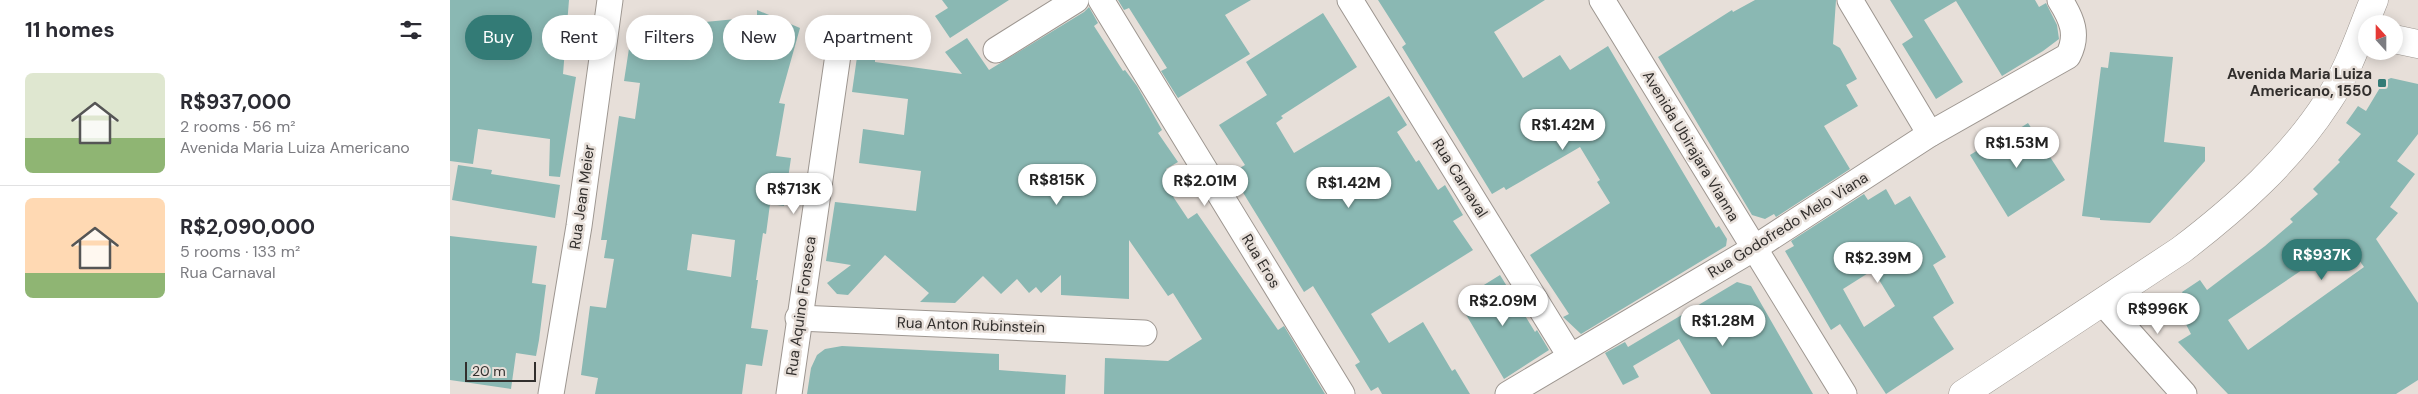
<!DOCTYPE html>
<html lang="en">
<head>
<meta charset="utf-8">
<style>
	:root { --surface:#fff; --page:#f7f7f7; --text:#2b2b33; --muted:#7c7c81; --line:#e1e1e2; --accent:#337b76 }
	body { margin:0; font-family:"DM Sans",sans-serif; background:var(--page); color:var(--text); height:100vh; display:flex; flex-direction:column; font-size:19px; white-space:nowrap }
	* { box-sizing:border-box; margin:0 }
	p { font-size:16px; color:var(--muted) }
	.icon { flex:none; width:28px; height:28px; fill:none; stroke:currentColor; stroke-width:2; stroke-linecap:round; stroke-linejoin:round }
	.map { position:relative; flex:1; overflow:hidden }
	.drawer { display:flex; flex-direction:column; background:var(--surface); width:450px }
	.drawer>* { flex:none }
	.banner { position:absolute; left:15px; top:15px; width:475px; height:45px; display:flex; gap:10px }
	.needle { width:32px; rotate:339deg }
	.fabs { position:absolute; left:1908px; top:15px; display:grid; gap:10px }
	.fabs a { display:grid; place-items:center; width:45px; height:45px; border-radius:50%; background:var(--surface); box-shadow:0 2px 12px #0003; font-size:25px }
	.scale { position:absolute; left:15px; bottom:12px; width:71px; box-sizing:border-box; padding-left:5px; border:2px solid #322f2d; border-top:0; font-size:14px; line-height:18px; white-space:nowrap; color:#322f2d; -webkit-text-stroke:4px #e7dfd9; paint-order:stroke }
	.price { position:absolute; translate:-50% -42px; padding:0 11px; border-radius:18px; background:#fff; color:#222; font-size:16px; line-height:32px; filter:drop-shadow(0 1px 2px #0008) }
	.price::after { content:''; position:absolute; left:50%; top:30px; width:15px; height:11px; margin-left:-8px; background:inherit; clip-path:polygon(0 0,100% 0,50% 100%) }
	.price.on { background:var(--accent); color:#fff }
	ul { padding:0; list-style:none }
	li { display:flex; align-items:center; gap:15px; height:125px; padding:0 25px }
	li+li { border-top:1px solid var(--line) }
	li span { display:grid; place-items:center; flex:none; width:140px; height:100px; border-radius:8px; color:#555 }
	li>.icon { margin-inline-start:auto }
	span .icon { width:60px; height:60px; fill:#fffc; stroke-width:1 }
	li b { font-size:21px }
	h2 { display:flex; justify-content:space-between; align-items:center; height:60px; padding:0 25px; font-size:21px }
	.tag { padding:0 18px; border-radius:22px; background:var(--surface); box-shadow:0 2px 12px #0003; font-size:18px; line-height:45px }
	.tag.on { background:var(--accent); color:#fff }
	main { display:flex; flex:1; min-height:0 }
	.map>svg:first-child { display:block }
	.building { fill:#8ab8b3; fill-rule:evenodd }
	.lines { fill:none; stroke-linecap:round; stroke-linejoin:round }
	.minor-casing { stroke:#9d9690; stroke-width:27 }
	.tertiary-casing { stroke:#9d9690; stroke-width:29 }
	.secondary-casing { stroke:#9d9690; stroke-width:29 }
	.minor { stroke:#fff; stroke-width:25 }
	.tertiary { stroke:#fff; stroke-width:28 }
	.secondary { stroke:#fff; stroke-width:28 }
	.poi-dot { fill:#337b76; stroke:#e7dfd9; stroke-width:2 }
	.labels { text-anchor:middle; stroke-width:5; stroke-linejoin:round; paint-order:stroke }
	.poi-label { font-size:15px; font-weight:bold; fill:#322f2d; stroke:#e7dfd9; text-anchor:end }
	.street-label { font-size:15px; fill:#322f2d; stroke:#e7dfd9 }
</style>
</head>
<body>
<main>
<section class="drawer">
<h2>11 homes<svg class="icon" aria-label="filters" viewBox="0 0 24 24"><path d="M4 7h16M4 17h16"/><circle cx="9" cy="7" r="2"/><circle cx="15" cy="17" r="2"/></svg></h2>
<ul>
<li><span style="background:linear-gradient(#dfe7d0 65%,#8fb573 0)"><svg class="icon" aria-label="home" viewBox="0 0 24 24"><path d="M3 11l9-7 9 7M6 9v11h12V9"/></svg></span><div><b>R$937,000</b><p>2 rooms · 56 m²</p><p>Avenida Maria Luiza Americano</p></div></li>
<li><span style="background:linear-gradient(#ffd9b3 75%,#8fb573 0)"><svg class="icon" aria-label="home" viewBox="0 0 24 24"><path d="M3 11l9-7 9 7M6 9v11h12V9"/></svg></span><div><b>R$2,090,000</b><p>5 rooms · 133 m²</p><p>Rua Carnaval</p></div></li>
</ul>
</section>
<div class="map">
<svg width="1968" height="394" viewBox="0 0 1968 394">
	<rect width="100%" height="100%" fill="#e7dfd9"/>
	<!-- building -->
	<g class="building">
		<path d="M0,0H119L113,74L126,77L110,177L99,176L100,139L28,129L23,164L0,161Z"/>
		<path d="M492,0H559L500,38L485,16L498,8Z"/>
		<path d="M668,0H801L775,15L800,54L728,98L711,71L717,68L679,8L674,10Z"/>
		<path d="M928,0H1095L1044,32L1073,78L1110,55L1120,70L1158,46L1266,228L1269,226L1277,239L1276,246L1131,334L1113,317L1119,314L1080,255L1160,203L1147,182L1150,180L1130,147L1056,190L1054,187L1042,194L952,47L956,44Z"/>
		<path d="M1305,0H1386L1383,44L1390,48L1407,79L1396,85L1408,106L1374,126L1400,169L1326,217L1324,214L1315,219L1302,215L1208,57L1282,10L1283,12Z"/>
		<path d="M1440,0H1585L1589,7L1596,3L1607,25L1609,39L1593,51L1552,76L1506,1L1474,20L1513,82L1486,99L1452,44L1463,37Z"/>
		<path d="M639,7L648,23L644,26L673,71L675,70L687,86L712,130L708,133L728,162L716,169L726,184L718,189L738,219L747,213L828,330L834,326L875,394H654L655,358L718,361L752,339L723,293L718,296L679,240V299L611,295V275L591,293L586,287L579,293L567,279L551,294L533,276L505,303L470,302L479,293L435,255L398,295L387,294L377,283L401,265L376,261L385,202L466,211L471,171L409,163L413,129L454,135L458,99L402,92L407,57L425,60V62L512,74L495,52L517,38L539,70L634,12Z"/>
		<path d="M307,10L350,28L329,103L335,104L326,156L341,158L334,206L320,204L316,234L313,233L306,280H308L301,328L318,330L312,366L296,364L292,394H145L148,378L131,375L140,306L156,308L164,259L154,258L157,240H151L169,116L185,119L190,83L174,81L182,29L307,17ZM242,234L285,240L281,277L237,270Z"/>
		<path d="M873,13L907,67L831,116L833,118L826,123L844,153L939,96L957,125L947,132L966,162L969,160L988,190L995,185L1013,215L1003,221L1023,250L921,314L939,343L973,322L1002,371L1005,369L1020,394H932L928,387L921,391L905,365L910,362L863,286L854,292L781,173L795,165L769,125L817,95L796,62Z"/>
		<path d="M1660,52L1723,57L1714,142L1755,147V161L1700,223L1650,220V218L1632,216L1651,67L1658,68Z"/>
		<path d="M1941,78L1968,84V134L1947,161L1965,174L1940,207L1948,213L1926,239L1968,303V380L1946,394H1778L1728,342L1741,334L1726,305L1735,297L1732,292L1750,280L1757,290L1815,246L1843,222L1840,219L1868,194L1863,189L1890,162L1888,160L1911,134L1896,123L1908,106L1916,111L1934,81ZM1895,241L1914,267L1798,350L1778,320Z"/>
		<path d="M1578,123L1615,180L1558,217L1520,155L1549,137L1551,140Z"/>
		<path d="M8,165L42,170L41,174L110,185L105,218L2,200Z"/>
		<path d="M1436,189L1445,205L1460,196L1496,257L1483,265L1504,303L1483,317L1504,349L1436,394L1390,324L1381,330L1335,251L1344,246L1341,241L1414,194L1418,200ZM1423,270L1445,306L1414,327L1393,289Z"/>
		<path d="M0,236L87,246L82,283L96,285L89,340L86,356L66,353L61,389L0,380Z"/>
		<path d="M1050,275L1085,332L1087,330L1099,350L1054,379L1008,301Z"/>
		<path d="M1287,282L1301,286L1363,394H1261L1229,339L1183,366L1189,377L1173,385L1155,353L1175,342L1178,347Z"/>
		<path d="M392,346L549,354V370L616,375L615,394H357L361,368L367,355L375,349Z"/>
	</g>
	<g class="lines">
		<defs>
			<g id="minor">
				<path d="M651,0L892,394"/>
				<path d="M900,0L1120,356"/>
				<path d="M1152,0L1394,394"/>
				<path d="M1400,0L1480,134"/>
				<path d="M546,50L626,0"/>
				<path d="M1652,302L1734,394"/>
				<path d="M348,318L694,333"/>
				<path d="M101,394L129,226L160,0"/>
				<path d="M339,394L390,41"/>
				<path d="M1058,394L1303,249L1480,134L1618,56C1629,35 1622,19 1610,0"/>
			</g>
			<path id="tertiary" d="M1944,39L1968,44"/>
			<path id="secondary" d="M1513,394L1731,250C1786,208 1840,160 1878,101C1899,70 1910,34 1924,0"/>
		</defs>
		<!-- minor casing -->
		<use href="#minor" class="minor-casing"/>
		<!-- tertiary casing -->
		<use href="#tertiary" class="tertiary-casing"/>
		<!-- secondary casing -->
		<use href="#secondary" class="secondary-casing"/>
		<!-- minor -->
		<use href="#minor" class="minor"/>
		<!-- tertiary -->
		<use href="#tertiary" class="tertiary"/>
		<!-- secondary -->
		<use href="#secondary" class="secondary"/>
	</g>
	<!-- markers -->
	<rect class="poi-dot" x="1927" y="78" width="10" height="10" rx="2.5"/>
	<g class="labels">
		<!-- poi labels -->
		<g class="poi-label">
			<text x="1922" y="79">Avenida Maria Luiza<tspan x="1922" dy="17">Americano, 1550</tspan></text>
		</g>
		<!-- street labels -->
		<g class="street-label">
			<text transform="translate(1241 146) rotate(59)" y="5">Avenida Ubirajara Vianna</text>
			<text transform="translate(1010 178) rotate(58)" y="5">Rua Carnaval</text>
			<text transform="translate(132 197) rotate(-82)" y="5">Rua Jean Meier</text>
			<text transform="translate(1338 225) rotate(-32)" y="5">Rua Godofredo Melo Viana</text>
			<text transform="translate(811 261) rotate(59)" y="5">Rua Eros</text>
			<text transform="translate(351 306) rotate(-82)" y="5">Rua Aquino Fonseca</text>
			<text transform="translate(521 325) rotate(2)" y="5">Rua Anton Rubinstein</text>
		</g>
	</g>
</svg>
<div class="fabs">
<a><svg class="needle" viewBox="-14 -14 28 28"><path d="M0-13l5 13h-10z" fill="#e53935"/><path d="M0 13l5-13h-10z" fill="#7c7c81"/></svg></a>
</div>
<div class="scale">20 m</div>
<b class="price" style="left:1113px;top:151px">R$1.42M</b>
<b class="price" style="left:1567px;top:169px">R$1.53M</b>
<b class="price" style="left:607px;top:206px">R$815K</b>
<b class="price" style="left:755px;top:207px">R$2.01M</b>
<b class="price" style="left:899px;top:209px">R$1.42M</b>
<b class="price" style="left:344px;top:215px">R$713K</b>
<b class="price on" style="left:1872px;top:281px">R$937K</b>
<b class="price" style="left:1428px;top:284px">R$2.39M</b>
<b class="price" style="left:1053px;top:327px">R$2.09M</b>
<b class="price" style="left:1708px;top:335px">R$996K</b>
<b class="price" style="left:1273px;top:347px">R$1.28M</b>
<div class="banner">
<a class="tag on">Buy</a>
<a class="tag">Rent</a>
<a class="tag">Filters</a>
<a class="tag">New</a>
<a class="tag">Apartment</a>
</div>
</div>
</main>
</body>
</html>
